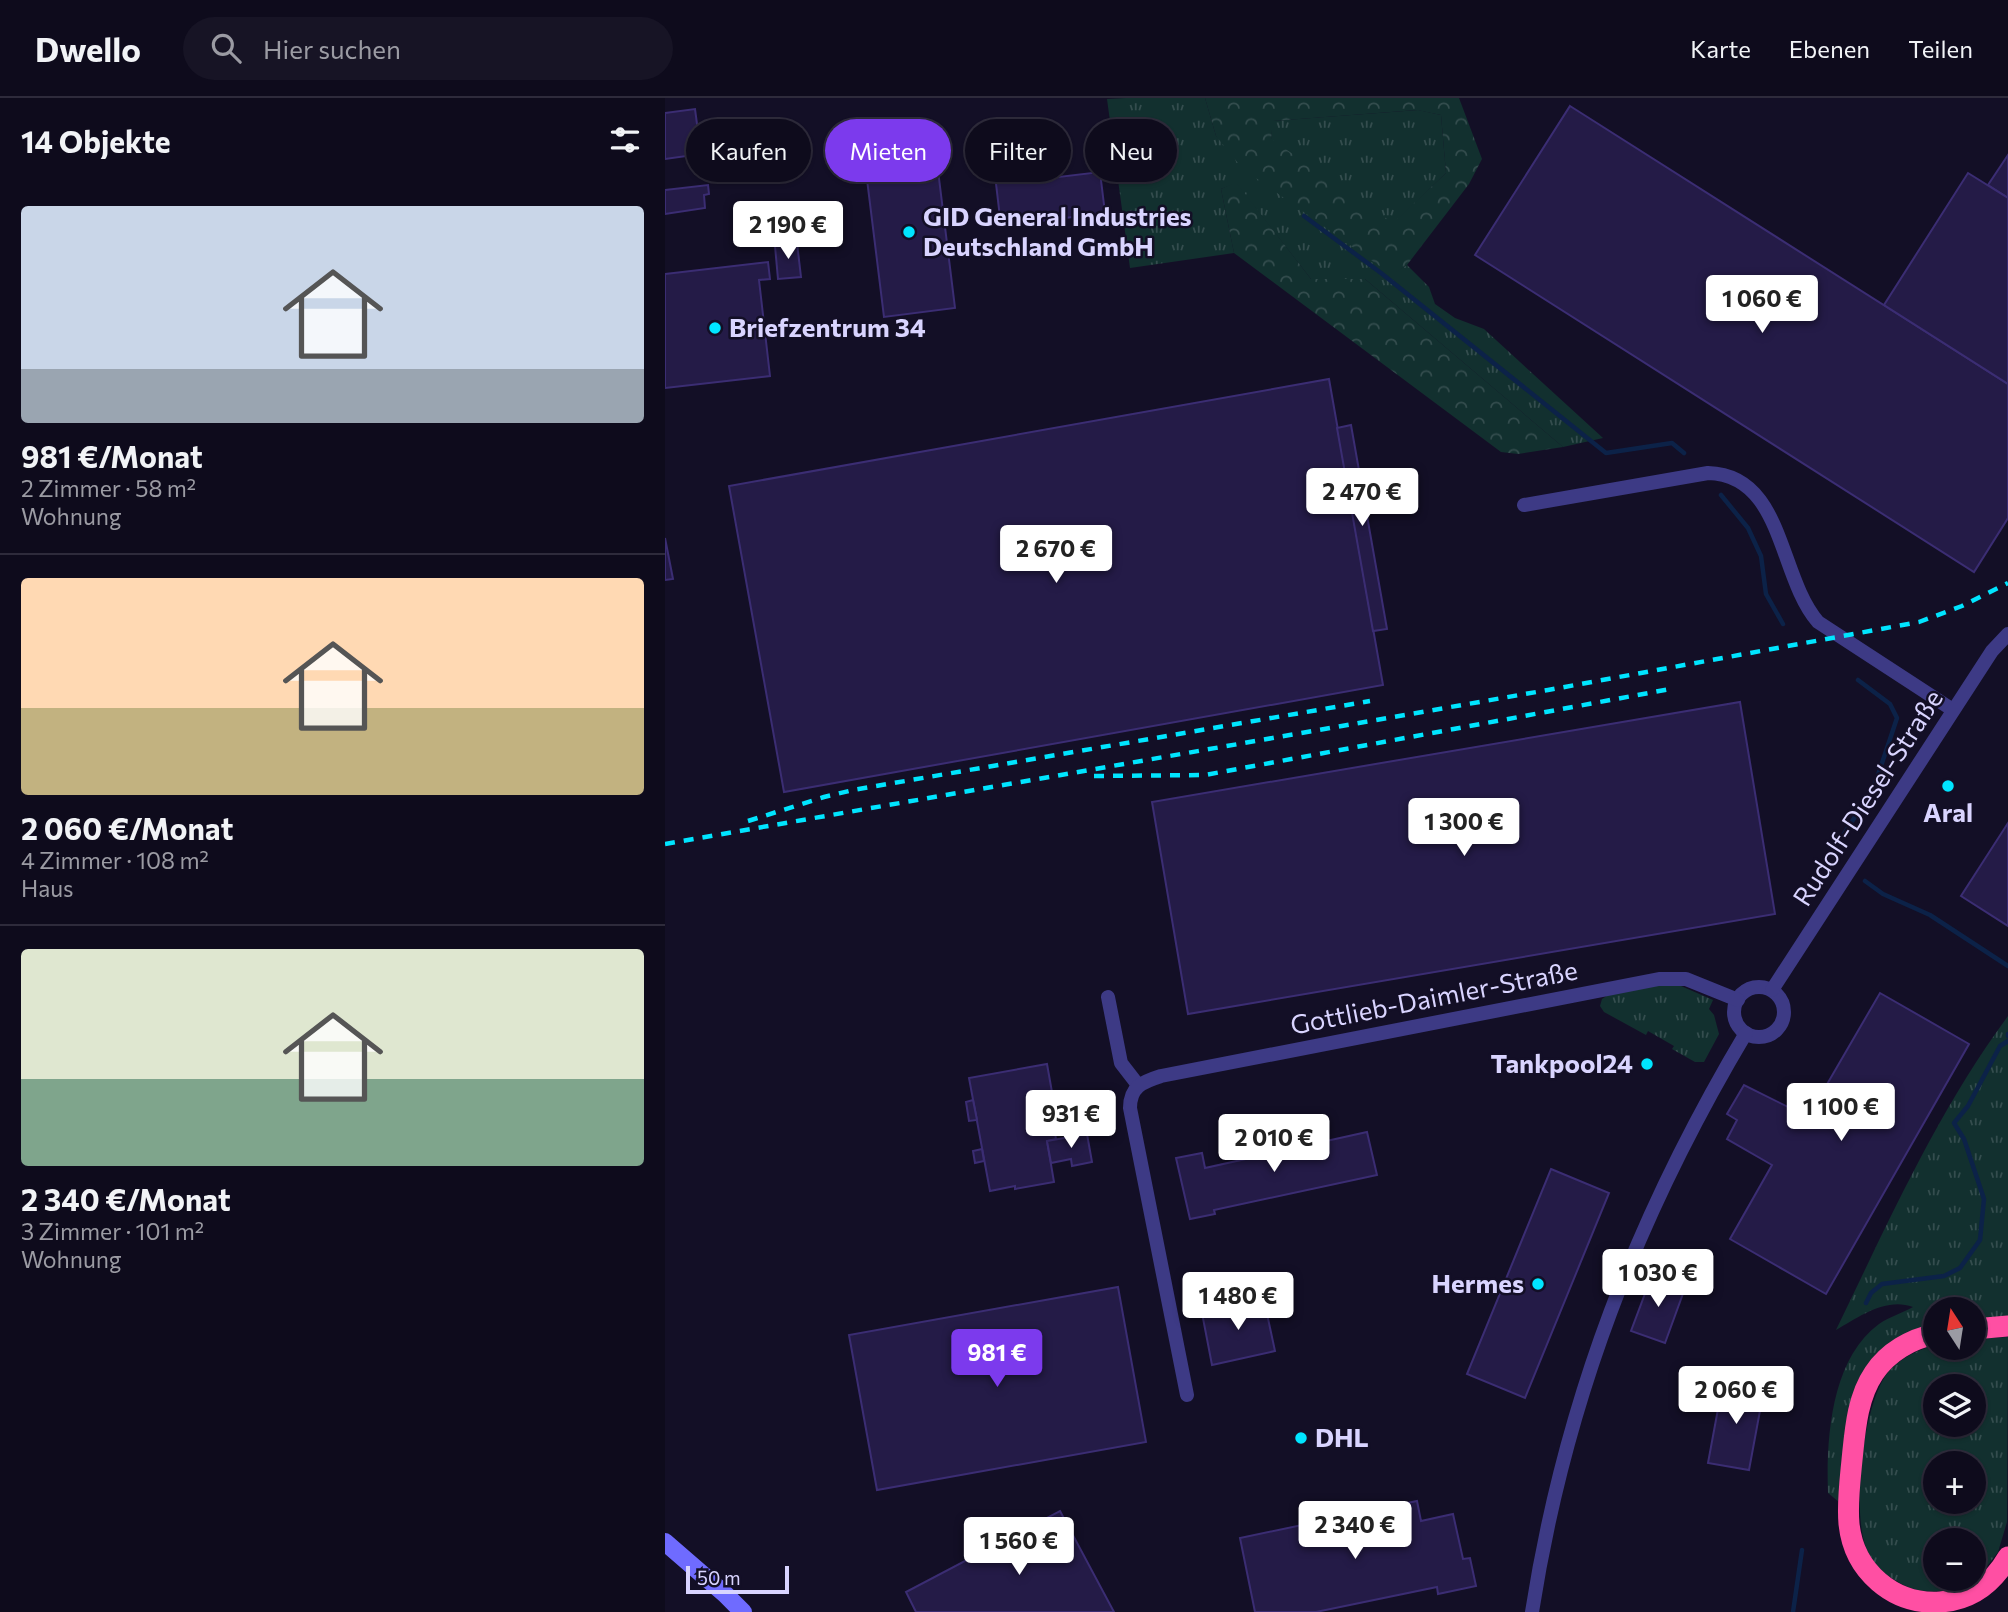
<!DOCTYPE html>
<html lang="de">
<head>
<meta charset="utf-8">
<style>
	:root { --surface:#0e0b1c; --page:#171425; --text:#f1f3f6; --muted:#9b9ba3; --line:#2e2b3b; --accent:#7c3aed }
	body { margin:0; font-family:Commissioner,sans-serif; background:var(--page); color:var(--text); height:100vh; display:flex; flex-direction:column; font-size:26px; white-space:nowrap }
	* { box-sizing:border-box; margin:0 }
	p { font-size:23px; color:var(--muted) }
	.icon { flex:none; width:38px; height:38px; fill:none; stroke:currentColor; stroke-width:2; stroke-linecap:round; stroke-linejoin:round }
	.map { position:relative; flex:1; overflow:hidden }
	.drawer { display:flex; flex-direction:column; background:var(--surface); width:665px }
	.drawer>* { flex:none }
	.guide { position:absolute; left:21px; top:21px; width:665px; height:63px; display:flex; gap:14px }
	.needle { width:46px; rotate:348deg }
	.fabs { position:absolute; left:1258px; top:1199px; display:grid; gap:14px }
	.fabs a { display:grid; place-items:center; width:63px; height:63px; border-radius:50%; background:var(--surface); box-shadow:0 2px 5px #0004,0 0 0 2px var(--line); font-size:35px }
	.scale { position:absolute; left:21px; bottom:18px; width:103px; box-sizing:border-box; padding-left:7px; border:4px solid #d9d4ff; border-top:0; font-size:19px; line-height:24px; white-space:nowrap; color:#d9d4ff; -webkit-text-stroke:5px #130f26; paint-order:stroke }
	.price { position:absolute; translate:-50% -60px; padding:0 16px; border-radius:7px; background:#fff; color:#222; font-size:23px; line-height:46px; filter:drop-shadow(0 2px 4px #0008) }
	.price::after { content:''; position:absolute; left:50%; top:42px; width:21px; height:16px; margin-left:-10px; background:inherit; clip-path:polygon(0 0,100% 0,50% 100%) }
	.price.current { background:var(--accent); color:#fff }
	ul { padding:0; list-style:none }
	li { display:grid; align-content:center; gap:14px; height:371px; padding:0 21px }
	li+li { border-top:2px solid var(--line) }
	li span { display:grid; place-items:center; height:217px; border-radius:7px; color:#555 }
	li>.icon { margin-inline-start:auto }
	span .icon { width:126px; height:126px; fill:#fffc; stroke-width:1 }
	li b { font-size:30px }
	h2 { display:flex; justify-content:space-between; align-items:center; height:84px; padding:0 21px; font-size:30px }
	.chip { padding:0 24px; border-radius:32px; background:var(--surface); box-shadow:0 2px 5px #0004,0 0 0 2px var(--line); font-size:24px; line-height:63px }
	.chip.current { background:var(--accent); color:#fff }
	header { display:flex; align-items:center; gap:42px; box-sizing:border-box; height:98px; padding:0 35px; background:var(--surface); border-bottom:2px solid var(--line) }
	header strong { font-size:33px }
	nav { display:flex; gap:38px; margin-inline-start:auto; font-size:24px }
	.search { width:490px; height:63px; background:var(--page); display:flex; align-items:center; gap:18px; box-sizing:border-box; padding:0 24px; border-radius:38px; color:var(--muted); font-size:26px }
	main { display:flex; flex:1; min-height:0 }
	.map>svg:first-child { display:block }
	.grass { fill:url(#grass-tufts); fill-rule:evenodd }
	.forest { fill:url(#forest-crowns); fill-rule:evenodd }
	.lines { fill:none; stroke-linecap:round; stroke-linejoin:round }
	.stream { stroke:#0c2248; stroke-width:4.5 }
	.building { fill:#241b47; stroke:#3b2d73; stroke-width:2 }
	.minor { stroke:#3d3a85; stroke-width:14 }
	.secondary { stroke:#6f6bff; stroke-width:18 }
	.motorway { stroke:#ff4fa3; stroke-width:21 }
	.rail { stroke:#00e5ff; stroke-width:4.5; stroke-dasharray:10 9; stroke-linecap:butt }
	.poi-dot { fill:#00e5ff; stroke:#130f26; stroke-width:2.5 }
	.labels { text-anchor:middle; stroke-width:5; stroke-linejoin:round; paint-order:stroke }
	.poi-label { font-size:26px; font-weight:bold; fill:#d9d4ff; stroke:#130f26; text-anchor:start }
	.street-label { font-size:26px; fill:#d9d4ff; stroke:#130f26 }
</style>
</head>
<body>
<header>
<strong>Dwello</strong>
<div class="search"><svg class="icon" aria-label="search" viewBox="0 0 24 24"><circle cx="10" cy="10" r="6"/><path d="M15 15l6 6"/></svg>Hier suchen</div>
<nav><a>Karte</a><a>Ebenen</a><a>Teilen</a></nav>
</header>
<main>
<section class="drawer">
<h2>14 Objekte<svg class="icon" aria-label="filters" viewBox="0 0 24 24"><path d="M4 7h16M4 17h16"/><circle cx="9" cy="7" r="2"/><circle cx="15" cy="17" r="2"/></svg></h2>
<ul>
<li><span style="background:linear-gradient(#c9d6e8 75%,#9aa5b1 0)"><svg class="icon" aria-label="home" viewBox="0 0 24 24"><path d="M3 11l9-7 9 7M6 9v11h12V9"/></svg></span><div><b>981 €/Monat</b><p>2 Zimmer · 58 m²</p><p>Wohnung</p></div></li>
<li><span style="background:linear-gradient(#ffd9b3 60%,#c2b280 0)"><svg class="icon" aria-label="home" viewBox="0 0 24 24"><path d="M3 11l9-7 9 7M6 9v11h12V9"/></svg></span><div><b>2 060 €/Monat</b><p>4 Zimmer · 108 m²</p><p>Haus</p></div></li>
<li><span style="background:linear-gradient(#dfe7d0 60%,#7fa58c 0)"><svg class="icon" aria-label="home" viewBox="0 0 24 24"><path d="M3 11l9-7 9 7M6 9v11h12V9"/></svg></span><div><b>2 340 €/Monat</b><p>3 Zimmer · 101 m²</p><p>Wohnung</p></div></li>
</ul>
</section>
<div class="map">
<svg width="1343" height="1514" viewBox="0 0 1343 1514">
	<defs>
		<pattern id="grass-tufts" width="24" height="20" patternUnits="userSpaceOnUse" patternTransform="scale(1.75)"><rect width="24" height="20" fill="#12302f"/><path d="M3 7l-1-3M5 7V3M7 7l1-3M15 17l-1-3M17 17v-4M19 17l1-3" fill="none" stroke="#344d4e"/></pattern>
		<pattern id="forest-crowns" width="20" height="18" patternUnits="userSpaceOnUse" patternTransform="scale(1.75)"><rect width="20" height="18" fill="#12302f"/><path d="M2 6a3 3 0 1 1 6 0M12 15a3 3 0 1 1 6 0" fill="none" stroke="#344d4e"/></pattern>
	</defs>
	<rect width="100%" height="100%" fill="#130f26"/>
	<!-- grass -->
	<g class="grass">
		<path d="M461,0H540L551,38L727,176L742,167L764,189L770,206L790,220L819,231L938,340L898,349L700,181H646L571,85L556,91L569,155L465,170L442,1Z"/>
		<path d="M753,12L776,17L781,75L728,126L606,42L607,23Z"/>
		<path d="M996,887L1016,888L1048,902L1044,911L1049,917L1054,936L1039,964H1030L1007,951L1009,948L983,933L981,937L939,914L935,908L937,901L943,897Z"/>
		<path d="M1343,918V1219L1309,1222V1211H1270V1227L1216,1254L1174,1404L1163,1395C1161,1341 1166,1261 1214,1226C1224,1219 1237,1215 1248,1209C1221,1199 1194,1219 1171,1232C1223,1125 1272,1014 1343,918Z"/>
		<path d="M1343,1239L1342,1424L1333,1454L1317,1475L1309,1480V1442H1270V1480H1309C1288,1493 1266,1498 1243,1489C1226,1481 1211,1471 1203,1454C1185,1418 1198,1303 1224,1273C1237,1259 1253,1252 1270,1247V1250H1309V1241ZM1270,1288H1309V1326H1270ZM1270,1365H1309V1404H1270Z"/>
	</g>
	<!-- forest -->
	<g class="forest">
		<path d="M540,0H794L817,61L804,86L742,167L727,177L577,70L551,38ZM752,12L776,17L781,75L728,125L606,41L608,23Z"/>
		<path d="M571,84L646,181H700L898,349L853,356L836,354L569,155L556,91Z"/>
	</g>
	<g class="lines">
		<!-- stream -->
		<g class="stream">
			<path d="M639,118L716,175L941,355L1007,345L1019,355"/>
			<path d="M1056,397L1083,430L1096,458L1101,496L1118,526"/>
			<path d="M1179,736L1209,689L1232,620L1225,606L1193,582"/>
			<path d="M1200,783L1218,796L1265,817L1343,868"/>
			<path d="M1343,936V938"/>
			<path d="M1201,1205L1206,1195L1217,1186L1279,1178L1295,1170L1315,1142L1319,1101L1299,1041L1289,1025L1303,1008L1335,948L1343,943"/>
			<path d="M1128,1514L1137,1452"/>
		</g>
	</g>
	<!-- building -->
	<g class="building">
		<path d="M905,8L1343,286V420L1309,474L810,157Z"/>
		<path d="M30,11L36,56L0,61V15Z"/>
		<path d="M270,48L290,210L219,219L199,57Z"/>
		<path d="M1343,57V100L1323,87Z"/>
		<path d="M351,74L352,84L435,74L440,115L336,128L330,77Z"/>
		<path d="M1303,75L1343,100V286L1219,207Z"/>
		<path d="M43,87L44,96L39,97L40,110L0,116V92Z"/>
		<path d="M132,145L136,179L113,181L110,148Z"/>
		<path d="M103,164L105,181L94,182L105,278L0,290V176Z"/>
		<path d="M664,281L718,587L119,694L64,388Z"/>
		<path d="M686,327L722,531L708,533L672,330Z"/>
		<path d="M0,440L8,481L0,482Z"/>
		<path d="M1075,604L1110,816L523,916L487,704Z"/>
		<path d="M1343,725V828L1296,798Z"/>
		<path d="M1215,895L1304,946L1161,1196L1065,1141L1107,1067L1062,1041L1072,1022L1062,1016L1079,987L1143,1019Z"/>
		<path d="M382,966L390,1011L386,1012L391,1041L382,1043L389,1084L350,1091V1088L325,1093L304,980Z"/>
		<path d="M308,1002L312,1022L304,1023L301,1004Z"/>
		<path d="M702,1034L712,1077L549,1112L550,1116L525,1121L511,1060L537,1055L540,1070Z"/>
		<path d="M422,1036L427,1064L407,1068L406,1061L386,1065L382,1043Z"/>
		<path d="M317,1051L319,1063L310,1065L308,1053Z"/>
		<path d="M886,1071L944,1095L860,1300L802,1276Z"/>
		<path d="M987,1177L1020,1190L1000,1245L966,1233Z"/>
		<path d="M453,1189L481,1344L212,1392L184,1237Z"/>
		<path d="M599,1202L610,1253L547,1267L537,1215Z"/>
		<path d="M1058,1284L1099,1291L1084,1372L1043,1365Z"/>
		<path d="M752,1403L756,1423L788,1416L798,1461L805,1460L811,1488L773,1496L772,1489L651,1514H590L575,1440Z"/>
		<path d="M395,1413L449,1514H251L241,1494Z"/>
	</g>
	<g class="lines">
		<!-- minor -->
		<g class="minor">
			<path d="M859,407L1043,375C1119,377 1113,478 1153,524L1288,612"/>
			<circle cx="1094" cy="914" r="25"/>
			<path d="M1107,892L1327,553L1343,536"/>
			<path d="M443,899L456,965L473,987"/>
			<path d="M522,1297L465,1010C465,989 477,984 496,978L994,881H1021L1073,902"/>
			<path d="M867,1514C900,1303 972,1118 1081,935"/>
		</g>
		<!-- secondary -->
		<path class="secondary" d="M0,1444L60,1496L78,1514"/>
		<!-- motorway -->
		<g class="motorway">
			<path d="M1309,1231L1343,1228"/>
			<path d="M1270,1236C1246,1241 1223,1254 1209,1275C1192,1300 1190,1333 1187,1362C1185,1383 1182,1405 1184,1426C1189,1473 1228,1507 1275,1504C1306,1502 1328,1485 1343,1459"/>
		</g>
		<!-- rail -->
		<g class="rail">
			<path d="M429,678L540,677L1005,591"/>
			<path d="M83,723L159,699L188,692L705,603"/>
			<path d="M0,746L883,592L1254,524L1297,508L1343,485"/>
		</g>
	</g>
	<!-- markers -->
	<g class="poi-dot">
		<circle cx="244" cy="134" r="7"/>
		<circle cx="50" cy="230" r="7"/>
		<circle cx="1283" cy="688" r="7"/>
		<circle cx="982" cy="966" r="7"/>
		<circle cx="873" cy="1186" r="7"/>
		<circle cx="636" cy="1340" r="7"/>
	</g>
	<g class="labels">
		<!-- poi labels -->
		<g class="poi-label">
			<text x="258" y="128">GID General Industries<tspan x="258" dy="30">Deutschland GmbH</tspan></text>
			<text x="64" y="239">Briefzentrum 34</text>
			<text x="1283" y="724" text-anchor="middle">Aral</text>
			<text x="968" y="975" text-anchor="end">Tankpool24</text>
			<text x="859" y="1195" text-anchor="end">Hermes</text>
			<text x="650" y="1349">DHL</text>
		</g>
		<!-- street labels -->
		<g class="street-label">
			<text transform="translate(1203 700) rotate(-57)" y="9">Rudolf-Diesel-Straße</text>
			<text transform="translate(769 900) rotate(-11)" y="9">Gottlieb-Daimler-Straße</text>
		</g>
	</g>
</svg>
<div class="fabs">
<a><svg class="needle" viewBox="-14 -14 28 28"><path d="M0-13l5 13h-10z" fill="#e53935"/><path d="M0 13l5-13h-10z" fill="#9b9ba3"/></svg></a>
<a><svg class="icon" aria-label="layers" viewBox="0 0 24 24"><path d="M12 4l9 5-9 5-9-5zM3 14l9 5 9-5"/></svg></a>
<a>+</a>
<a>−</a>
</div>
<div class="scale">50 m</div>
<b class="price" style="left:123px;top:163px">2 190 €</b>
<b class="price" style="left:1097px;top:237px">1 060 €</b>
<b class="price" style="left:697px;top:430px">2 470 €</b>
<b class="price" style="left:391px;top:487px">2 670 €</b>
<b class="price" style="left:799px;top:760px">1 300 €</b>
<b class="price" style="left:1176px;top:1045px">1 100 €</b>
<b class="price" style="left:406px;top:1052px">931 €</b>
<b class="price" style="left:609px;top:1076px">2 010 €</b>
<b class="price" style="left:993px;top:1211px">1 030 €</b>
<b class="price" style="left:573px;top:1234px">1 480 €</b>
<b class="price current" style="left:332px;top:1291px">981 €</b>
<b class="price" style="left:1071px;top:1328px">2 060 €</b>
<b class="price" style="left:690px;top:1463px">2 340 €</b>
<b class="price" style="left:354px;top:1479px">1 560 €</b>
<div class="guide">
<a class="chip">Kaufen</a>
<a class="chip current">Mieten</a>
<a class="chip">Filter</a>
<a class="chip">Neu</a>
</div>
</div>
</main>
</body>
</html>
